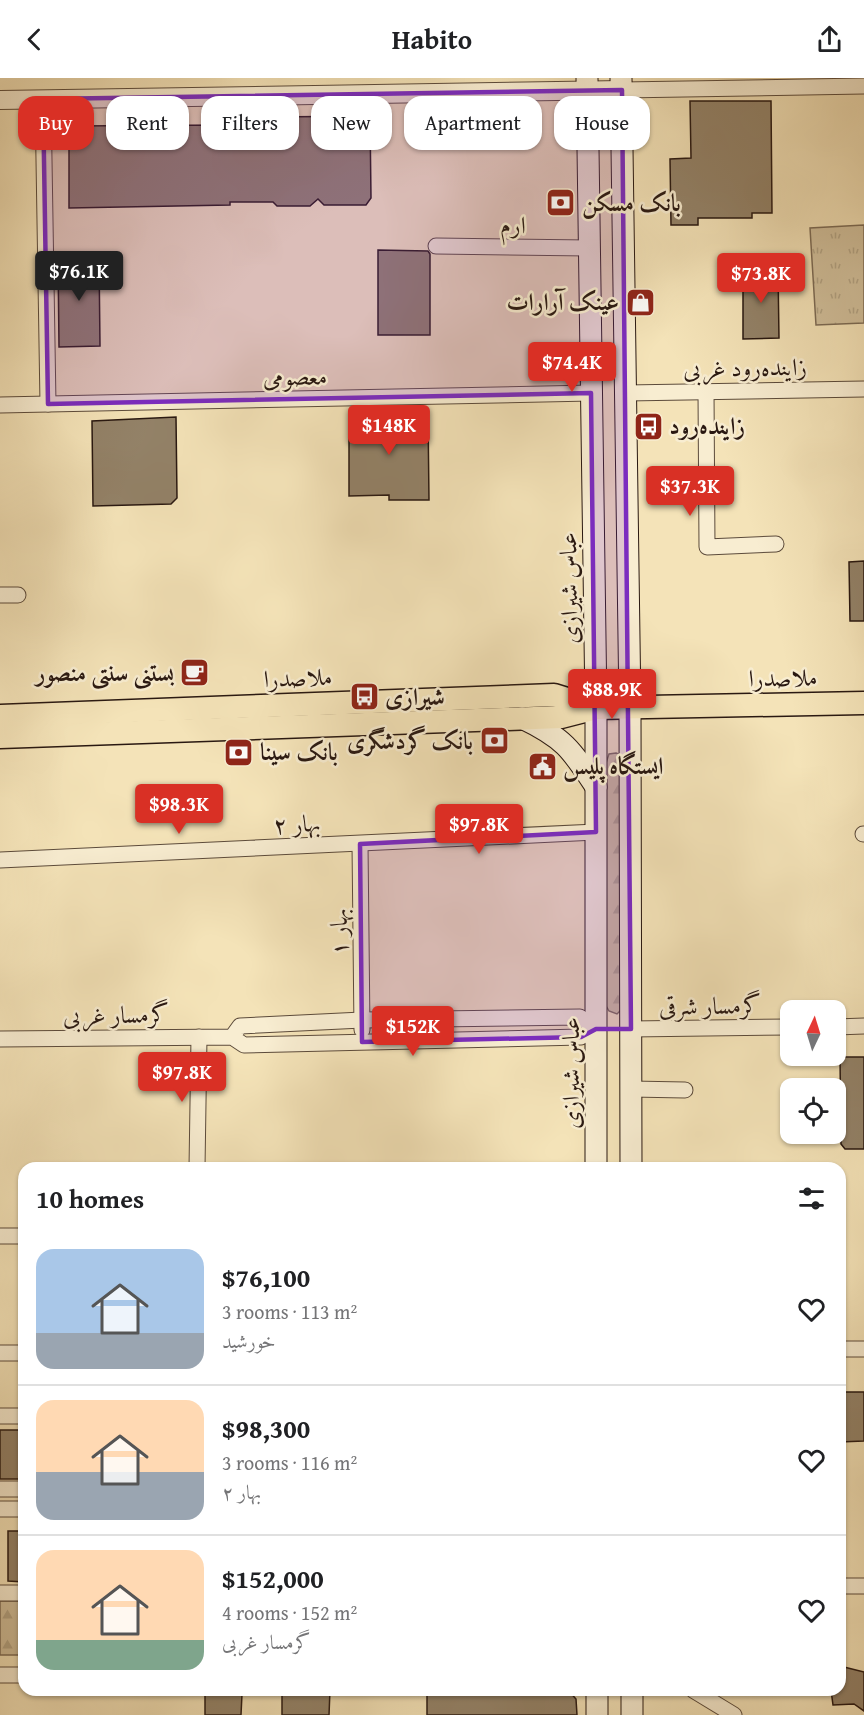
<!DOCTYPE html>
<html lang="en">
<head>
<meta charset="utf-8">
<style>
	:root { --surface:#fff; --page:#f6f6f6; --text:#202124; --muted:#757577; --line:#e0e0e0; --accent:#d93025 }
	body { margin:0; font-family:"Gentium Book Plus",Amiri,serif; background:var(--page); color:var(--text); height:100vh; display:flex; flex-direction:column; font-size:22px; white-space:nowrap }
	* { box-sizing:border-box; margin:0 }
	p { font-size:20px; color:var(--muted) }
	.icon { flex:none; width:33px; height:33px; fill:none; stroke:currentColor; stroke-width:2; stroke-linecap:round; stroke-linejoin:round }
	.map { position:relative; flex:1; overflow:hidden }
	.side { position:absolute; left:18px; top:1084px; width:828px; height:534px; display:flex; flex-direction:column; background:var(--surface); border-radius:18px; box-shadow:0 2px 4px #0004 }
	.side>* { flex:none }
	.guide { position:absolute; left:18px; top:18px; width:828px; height:54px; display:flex; gap:12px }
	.needle { width:39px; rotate:4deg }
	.controls { position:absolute; left:780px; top:922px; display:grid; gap:12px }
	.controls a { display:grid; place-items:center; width:66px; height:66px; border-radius:12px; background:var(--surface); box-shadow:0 2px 4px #0004; font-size:30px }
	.price { position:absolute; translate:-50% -51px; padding:0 14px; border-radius:6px; background:var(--accent); color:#fff; font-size:20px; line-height:39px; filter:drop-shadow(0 2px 3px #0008) }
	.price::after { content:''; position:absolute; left:50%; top:36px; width:18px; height:14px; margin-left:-9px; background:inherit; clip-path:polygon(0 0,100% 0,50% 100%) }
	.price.active { background:#222; color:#fff }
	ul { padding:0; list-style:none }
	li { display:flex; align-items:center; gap:18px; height:150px; padding:0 18px }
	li+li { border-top:2px solid var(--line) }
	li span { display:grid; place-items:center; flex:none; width:168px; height:120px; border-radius:18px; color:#555 }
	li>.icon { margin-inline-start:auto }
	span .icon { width:72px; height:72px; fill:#fffc; stroke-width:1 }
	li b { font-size:26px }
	h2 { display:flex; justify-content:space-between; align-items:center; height:72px; padding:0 18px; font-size:26px }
	.tag { padding:0 21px; border-radius:18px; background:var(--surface); box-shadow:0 2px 4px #0004; font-size:21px; line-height:54px }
	.tag.active { background:var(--accent); color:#fff }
	header { display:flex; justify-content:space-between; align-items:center; height:78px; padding:0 18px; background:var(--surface); font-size:27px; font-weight:800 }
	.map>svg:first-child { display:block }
	.forest { fill:url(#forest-firs); stroke:#7d6c56; stroke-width:1.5 }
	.park { fill:url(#park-tufts); stroke:#7d6c56; stroke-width:1.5 }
	.building { fill:#938268; stroke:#291811; stroke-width:1.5 }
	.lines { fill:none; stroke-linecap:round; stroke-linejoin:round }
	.minor-casing { stroke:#5c4b3b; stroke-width:17 }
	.tertiary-casing { stroke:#5c4b3b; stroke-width:20 }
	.secondary-casing { stroke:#291811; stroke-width:23 }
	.primary-casing { stroke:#291811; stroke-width:25 }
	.minor { stroke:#f8edd1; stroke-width:15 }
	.tertiary { stroke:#f8edd1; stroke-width:18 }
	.secondary { stroke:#f8edd1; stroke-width:21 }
	.primary { stroke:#f4e3b8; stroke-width:22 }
	.marked { fill:#7b2cbf; fill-opacity:0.2; stroke:#7b2cbf; stroke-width:4.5; stroke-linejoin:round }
	.labels { text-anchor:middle; stroke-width:5; stroke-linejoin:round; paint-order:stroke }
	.poi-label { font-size:24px; font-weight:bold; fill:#291811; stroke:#f8edd1; text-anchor:start }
	.street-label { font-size:24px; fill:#291811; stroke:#f8edd1 }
</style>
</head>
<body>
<header><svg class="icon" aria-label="back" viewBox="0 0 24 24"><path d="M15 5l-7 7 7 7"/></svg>Habito<svg class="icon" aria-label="share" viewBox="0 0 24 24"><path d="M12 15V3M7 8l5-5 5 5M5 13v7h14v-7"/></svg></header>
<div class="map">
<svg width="864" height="1637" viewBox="0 0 864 1637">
	<defs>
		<pattern id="forest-firs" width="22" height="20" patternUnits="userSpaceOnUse" patternTransform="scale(1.5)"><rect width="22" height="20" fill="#d1c09c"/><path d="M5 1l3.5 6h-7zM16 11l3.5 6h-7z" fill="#b3a485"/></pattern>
		<pattern id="park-tufts" width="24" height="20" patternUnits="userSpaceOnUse" patternTransform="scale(1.5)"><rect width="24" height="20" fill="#d1c09c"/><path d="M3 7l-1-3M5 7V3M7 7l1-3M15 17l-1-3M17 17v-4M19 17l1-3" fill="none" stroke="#b3a485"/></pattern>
	</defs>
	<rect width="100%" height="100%" fill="#f4e3b8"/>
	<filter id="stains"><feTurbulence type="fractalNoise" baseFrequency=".00333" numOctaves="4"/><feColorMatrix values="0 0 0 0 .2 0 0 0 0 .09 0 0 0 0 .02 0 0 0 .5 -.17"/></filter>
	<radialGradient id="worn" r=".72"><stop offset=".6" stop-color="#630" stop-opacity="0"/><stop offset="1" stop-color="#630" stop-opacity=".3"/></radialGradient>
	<!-- forest -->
	<g class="forest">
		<path d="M616,675L621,677L623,930L617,936L609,933L605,926L606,685L609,676Z"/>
		<rect x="0" y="1523" width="24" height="54"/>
	</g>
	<!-- park -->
	<path class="park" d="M864,147V245L816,247L810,150Z"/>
	<!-- building -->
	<g class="building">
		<path d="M690,23H771L772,135H752V140H698V147H671L670,81L691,80Z"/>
		<path d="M370,38L371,120L366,127H324L318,121L310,128H277L273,124H230V127L69,130V48L229,47V56H272V39Z"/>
		<path d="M378,172L428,173L430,176V257H378Z"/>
		<path d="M58,179H99L100,268L59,269Z"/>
		<path d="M743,192H778L779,260L743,261Z"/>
		<path d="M349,336H428L429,422H389V417L349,418Z"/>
		<path d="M176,339L177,420L171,426L93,428L92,343Z"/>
		<path d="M864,483V543H850L849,484Z"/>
		<path d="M840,979H864V1071H845L841,1066Z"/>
		<path d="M840,1314H864V1363L840,1364Z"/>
		<rect x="0" y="1352" width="24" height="49"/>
		<path d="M8,1453H24V1504L8,1503Z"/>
		<path d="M840,1588L864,1594V1633L854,1626L833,1627L831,1612H840Z"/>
		<path d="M282,1612H330L329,1637H282Z"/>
		<path d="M427,1612H568L576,1621L577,1637H427Z"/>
		<path d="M205,1615L242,1616L241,1637H205Z"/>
	</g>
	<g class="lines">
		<defs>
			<g id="minor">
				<path d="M622,12L864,8"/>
				<path d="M43,21L48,326"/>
				<path d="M436,168L589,170"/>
				<path d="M706,313L707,469L776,466"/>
				<path d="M626,315L864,311"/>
				<path d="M0,327L591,315"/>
				<path d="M0,517H18"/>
				<path d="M863,756H864"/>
				<path d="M360,766L362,952"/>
				<path d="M0,782L596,754"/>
				<path d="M836,949L864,948"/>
				<path d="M631,951L790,949"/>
				<path d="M0,961L232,959L244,967L581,959L596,951L580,939L362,942L240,948L232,959"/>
				<path d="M631,1011L685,1012"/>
				<path d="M197,1090L199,959"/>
				<path d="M0,1158H24"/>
				<path d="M840,1271H864"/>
				<path d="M0,1275H24"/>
				<path d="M0,1338H24"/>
				<path d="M0,1411H24"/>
				<path d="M0,1431H24"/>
				<path d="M840,1508H864"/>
				<path d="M0,1515H24"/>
				<path d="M0,1597H24"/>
				<path d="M693,1612L734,1637"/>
			</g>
			<path id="tertiary" d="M0,22L622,12"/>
			<g id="secondary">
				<path d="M587,0L596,630V1090"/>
				<path d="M621,0L630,630L631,1090"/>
				<path d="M522,640C564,660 571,671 596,709"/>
				<path d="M632,1612V1637"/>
				<path d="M597,1637V1612"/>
			</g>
			<g id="primary">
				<path d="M0,638L554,617L596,630"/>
				<path d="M0,659L561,639L596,630L864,625"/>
			</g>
		</defs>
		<!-- minor casing -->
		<use href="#minor" class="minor-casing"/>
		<!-- tertiary casing -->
		<use href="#tertiary" class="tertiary-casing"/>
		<!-- secondary casing -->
		<use href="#secondary" class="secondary-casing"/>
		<!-- primary casing -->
		<use href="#primary" class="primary-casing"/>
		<!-- minor -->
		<use href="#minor" class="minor"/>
		<!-- tertiary -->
		<use href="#tertiary" class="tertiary"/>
		<!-- secondary -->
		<use href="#secondary" class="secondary"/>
		<!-- primary -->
		<use href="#primary" class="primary"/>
	</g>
	<!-- marked area -->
	<path class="marked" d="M622,12L631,951H596L581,959L362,964L360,766L596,754L591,315L48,326L43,21Z"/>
	<!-- icons -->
	<defs>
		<symbol id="bank-square" viewBox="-11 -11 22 22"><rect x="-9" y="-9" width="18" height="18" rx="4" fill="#8f2418" stroke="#f8edd1"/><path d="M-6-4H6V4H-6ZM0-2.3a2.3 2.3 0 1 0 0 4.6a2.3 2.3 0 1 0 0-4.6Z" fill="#fff"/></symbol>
		<symbol id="shop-square" viewBox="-11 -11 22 22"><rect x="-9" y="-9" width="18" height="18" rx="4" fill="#8f2418" stroke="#f8edd1"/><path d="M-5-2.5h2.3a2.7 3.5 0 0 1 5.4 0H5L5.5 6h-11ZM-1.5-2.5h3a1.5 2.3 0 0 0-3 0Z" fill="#fff"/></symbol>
		<symbol id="bus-square" viewBox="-11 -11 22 22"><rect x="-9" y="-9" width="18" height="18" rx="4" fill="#8f2418" stroke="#f8edd1"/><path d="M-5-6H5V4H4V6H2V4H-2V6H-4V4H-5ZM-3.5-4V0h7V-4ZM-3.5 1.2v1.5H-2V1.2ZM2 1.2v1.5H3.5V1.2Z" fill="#fff"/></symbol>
		<symbol id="cafe-square" viewBox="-11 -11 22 22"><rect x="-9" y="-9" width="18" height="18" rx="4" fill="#8f2418" stroke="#f8edd1"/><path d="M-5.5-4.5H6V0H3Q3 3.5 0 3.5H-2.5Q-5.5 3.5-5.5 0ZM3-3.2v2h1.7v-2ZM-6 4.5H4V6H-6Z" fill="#fff"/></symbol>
		<symbol id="civic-square" viewBox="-11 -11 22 22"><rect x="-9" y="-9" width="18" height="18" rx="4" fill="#8f2418" stroke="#f8edd1"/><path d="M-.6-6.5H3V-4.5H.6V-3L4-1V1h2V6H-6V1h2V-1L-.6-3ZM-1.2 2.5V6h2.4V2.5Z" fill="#fff"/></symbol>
	</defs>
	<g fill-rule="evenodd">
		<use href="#bank-square" x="544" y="108" width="33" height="33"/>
		<use href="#shop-square" x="624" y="208" width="33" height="33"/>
		<use href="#bus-square" x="632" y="332" width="33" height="33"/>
		<use href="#cafe-square" x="178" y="578" width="33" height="33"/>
		<use href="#bus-square" x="348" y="602" width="33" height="33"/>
		<use href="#bank-square" x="478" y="646" width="33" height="33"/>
		<use href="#bank-square" x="222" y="658" width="33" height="33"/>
		<use href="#civic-square" x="526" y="672" width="33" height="33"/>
	</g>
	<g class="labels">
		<!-- poi labels -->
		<g class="poi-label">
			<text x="582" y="133">بانک مسکن</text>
			<text x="619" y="232" text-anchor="end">عینک آرارات</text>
			<text x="669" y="356">زاینده‌رود</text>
			<text x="174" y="603" text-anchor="end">بستنی سنتی منصور</text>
			<text x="385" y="627">شیرازی</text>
			<text x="473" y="671" text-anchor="end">بانک گردشگری</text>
			<text x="260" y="682">بانک سینا</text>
			<text x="563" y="696">ایستگاه پلیس</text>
		</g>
		<!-- street labels -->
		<g class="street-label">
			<text transform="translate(513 147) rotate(1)" y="8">ارم</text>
			<text transform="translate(745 290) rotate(-1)" y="8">زاینده‌رود غربی</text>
			<text transform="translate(295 299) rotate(-1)" y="8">معصومی</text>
			<text transform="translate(569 510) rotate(-91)" y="8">عباس شیرازی</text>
			<text transform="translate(298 600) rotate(-2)" y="8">ملاصدرا</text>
			<text transform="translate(783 600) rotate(-1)" y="8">ملاصدرا</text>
			<text transform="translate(297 746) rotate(-3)" y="8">بهار ۲</text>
			<text transform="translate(339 854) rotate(-91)" y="8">بهار ۱</text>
			<text transform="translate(710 928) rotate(-1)" y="8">گرمسار شرقی</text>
			<text transform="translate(116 937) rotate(-1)" y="8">گرمسار غربی</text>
			<text transform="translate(571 995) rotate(-90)" y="8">عباس شیرازی</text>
		</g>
	</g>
	<rect width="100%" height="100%" filter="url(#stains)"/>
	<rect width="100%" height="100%" fill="url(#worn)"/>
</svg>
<div class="controls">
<a><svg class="needle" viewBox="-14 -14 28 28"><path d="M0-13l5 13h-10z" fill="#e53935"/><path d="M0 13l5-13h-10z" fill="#757577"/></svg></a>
<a><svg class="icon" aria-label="locate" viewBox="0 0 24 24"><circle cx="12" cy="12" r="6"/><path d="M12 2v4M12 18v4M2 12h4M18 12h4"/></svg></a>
</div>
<b class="price active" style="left:79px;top:224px">$76.1K</b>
<b class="price" style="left:761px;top:226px">$73.8K</b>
<b class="price" style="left:572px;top:315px">$74.4K</b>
<b class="price" style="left:389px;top:378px">$148K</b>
<b class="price" style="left:690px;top:439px">$37.3K</b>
<b class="price" style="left:612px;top:642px">$88.9K</b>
<b class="price" style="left:179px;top:757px">$98.3K</b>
<b class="price" style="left:479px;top:777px">$97.8K</b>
<b class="price" style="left:413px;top:979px">$152K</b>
<b class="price" style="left:182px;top:1025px">$97.8K</b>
<div class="guide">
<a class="tag active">Buy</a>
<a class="tag">Rent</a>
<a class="tag">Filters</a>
<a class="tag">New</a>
<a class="tag">Apartment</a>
<a class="tag">House</a>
</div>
<section class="side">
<h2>10 homes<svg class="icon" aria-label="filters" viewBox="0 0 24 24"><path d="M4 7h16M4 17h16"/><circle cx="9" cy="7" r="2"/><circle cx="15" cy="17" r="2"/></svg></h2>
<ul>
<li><span style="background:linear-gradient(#a9c7e8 70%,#9aa5b1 0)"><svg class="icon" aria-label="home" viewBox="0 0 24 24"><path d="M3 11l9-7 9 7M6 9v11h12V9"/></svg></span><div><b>$76,100</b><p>3 rooms · 113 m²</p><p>خورشید</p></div><svg class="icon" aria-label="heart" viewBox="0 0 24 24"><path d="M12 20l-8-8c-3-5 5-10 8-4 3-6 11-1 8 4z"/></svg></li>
<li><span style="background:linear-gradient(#ffd9b3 60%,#9aa5b1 0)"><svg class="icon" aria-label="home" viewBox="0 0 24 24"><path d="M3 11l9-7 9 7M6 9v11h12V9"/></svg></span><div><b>$98,300</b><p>3 rooms · 116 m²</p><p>بهار ۲</p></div><svg class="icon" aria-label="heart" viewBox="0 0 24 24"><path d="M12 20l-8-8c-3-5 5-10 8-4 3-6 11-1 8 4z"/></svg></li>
<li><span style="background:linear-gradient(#ffd9b3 75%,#7fa58c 0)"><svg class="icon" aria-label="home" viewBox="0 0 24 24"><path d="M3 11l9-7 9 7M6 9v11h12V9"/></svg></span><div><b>$152,000</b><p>4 rooms · 152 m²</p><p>گرمسار غربی</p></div><svg class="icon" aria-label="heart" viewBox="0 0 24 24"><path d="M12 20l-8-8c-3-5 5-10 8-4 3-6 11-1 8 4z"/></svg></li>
</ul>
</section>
</div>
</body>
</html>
